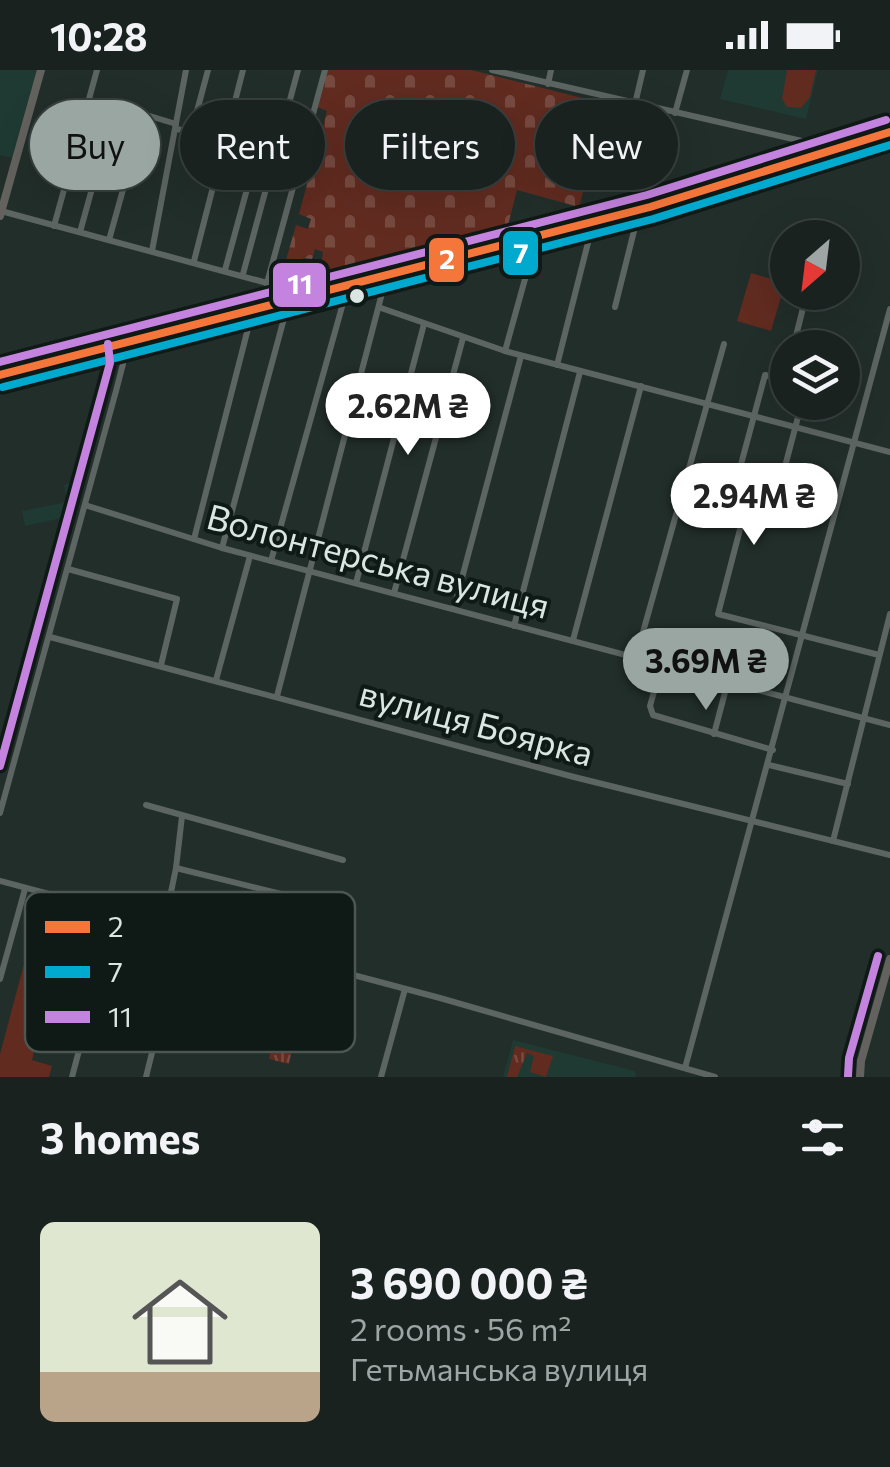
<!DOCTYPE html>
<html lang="en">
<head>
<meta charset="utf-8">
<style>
	:root { --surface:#1a2220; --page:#272f2d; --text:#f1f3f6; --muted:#9fa4a5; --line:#383f3e; --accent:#99a6a1 }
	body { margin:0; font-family:Commissioner,sans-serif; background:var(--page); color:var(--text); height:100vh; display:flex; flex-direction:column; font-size:38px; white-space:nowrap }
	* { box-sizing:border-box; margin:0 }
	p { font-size:32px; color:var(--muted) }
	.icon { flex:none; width:55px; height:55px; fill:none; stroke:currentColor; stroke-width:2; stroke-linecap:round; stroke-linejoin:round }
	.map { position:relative; height:1007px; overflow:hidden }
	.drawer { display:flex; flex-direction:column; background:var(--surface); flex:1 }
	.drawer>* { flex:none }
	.banner { position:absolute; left:30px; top:30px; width:830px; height:90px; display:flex; gap:20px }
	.needle { width:65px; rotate:208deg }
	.buttons { position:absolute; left:770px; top:150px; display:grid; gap:20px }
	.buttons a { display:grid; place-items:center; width:90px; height:90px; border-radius:50%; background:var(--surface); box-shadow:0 10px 40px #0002,0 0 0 2px var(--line); font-size:50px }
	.price { position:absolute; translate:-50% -85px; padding:0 22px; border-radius:35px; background:#fff; color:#222; font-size:32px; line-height:65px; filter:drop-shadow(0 2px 5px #0008) }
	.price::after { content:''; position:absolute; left:50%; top:60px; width:30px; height:22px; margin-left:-15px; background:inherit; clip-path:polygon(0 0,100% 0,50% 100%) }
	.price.on { background:var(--accent); color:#111 }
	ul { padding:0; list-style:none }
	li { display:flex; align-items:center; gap:30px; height:250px; padding:0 40px }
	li+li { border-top:2px solid var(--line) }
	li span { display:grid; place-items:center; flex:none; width:280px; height:200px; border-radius:15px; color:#555 }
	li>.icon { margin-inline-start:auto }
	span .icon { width:120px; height:120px; fill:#fffc; stroke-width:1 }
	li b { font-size:42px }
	h2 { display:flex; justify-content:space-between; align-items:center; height:120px; padding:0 40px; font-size:42px }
	.pill { padding:0 35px; border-radius:45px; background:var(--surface); box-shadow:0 10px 40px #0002,0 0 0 2px var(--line); font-size:35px; line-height:90px }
	.pill.on { background:var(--accent); color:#111 }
	.status { display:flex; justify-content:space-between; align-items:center; height:70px; padding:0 50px; background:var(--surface); direction:ltr }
	.status svg { height:28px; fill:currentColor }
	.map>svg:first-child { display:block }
	.built { fill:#1e3a32 }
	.grass { fill:url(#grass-tufts) }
	.cemetery { fill:url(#cemetery-stones) }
	.garden { fill:#612b20 }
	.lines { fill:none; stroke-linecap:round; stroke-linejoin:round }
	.minor { stroke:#5d6562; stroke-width:6 }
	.major { stroke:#63625e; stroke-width:8 }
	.bus-1-casing { stroke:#0f1915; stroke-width:15 }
	.bus-2-casing { stroke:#0f1915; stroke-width:15 }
	.bus-3-casing { stroke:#0f1915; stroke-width:15 }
	.bus-1 { stroke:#f5763a; stroke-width:8 }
	.bus-2 { stroke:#00a9ce; stroke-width:8 }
	.bus-3 { stroke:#c483df; stroke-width:8 }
	.bus-dot { fill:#d9e6e1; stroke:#0f1915; stroke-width:4 }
	.labels { text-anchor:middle; stroke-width:8; stroke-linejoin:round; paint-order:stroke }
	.street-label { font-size:35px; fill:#d9e6e1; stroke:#0f1915 }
	.key { fill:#0f1915; stroke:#4c5652; stroke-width:2.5 }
	.key-label { font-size:28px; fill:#d9e6e1 }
	.line-badge { stroke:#0f1915; stroke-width:4 }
	.badge-label { font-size:28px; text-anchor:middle; font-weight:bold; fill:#fff }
</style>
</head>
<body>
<div class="status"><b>10:28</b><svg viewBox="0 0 49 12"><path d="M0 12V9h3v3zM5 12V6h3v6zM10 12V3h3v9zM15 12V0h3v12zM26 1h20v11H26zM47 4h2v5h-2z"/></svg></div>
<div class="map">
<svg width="890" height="1007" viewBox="0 0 890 1007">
	<defs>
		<pattern id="grass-tufts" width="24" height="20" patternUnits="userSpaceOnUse" patternTransform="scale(2.5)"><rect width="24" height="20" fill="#612b20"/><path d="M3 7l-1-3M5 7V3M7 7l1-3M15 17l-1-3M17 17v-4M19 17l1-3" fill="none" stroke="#774a40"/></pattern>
		<pattern id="cemetery-stones" width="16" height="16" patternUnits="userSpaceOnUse" patternTransform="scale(2.5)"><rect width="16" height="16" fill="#612b20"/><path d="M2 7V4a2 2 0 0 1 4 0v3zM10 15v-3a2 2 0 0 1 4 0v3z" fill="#774a40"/></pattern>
	</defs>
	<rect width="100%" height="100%" fill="#222e2a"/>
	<!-- built -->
	<g class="built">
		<path d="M0,0H37L12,88L0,85Z"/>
		<path d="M728,0H818L806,49L720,29Z"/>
		<path d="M69,413L84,417L75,450L62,448L25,456L22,441L67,432L64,415Z"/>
		<path d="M513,970L635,1001L636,1007H503Z"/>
	</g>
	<!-- grass -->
	<g class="grass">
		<path d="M274,966L294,970L289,994L269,989Z"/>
		<path d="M515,976L553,986L546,1007L530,1002L534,986L527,983L517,1007H507Z"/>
	</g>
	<!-- cemetery -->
	<path class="cemetery" d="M326,0H471L606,34L579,137L517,120L507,159L330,207L321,196L323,182L315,179L312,189L303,188L305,214L280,220L278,218L296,155L308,159L311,149L299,144L327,41L315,36Z"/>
	<!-- garden -->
	<g class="garden">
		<path d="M787,0H816L810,27L801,38L787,37L782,29Z"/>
		<path d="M751,203L785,213L771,261L737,251Z"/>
		<path d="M38,861L61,867L56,888L76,894L55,974L37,969L32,990L52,996L49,1007H0V984L27,883L32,884Z"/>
	</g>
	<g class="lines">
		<!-- minor -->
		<g class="minor">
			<path d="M492,0L806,72L813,87"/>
			<path d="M548,14L551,0"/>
			<path d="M635,34L643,0"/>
			<path d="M675,43L687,0"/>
			<path d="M176,59L188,61L193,56L208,0"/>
			<path d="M604,118L627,33"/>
			<path d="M1,141L267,213"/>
			<path d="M54,156L97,0"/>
			<path d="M80,162L113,43L127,39L176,54"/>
			<path d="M109,170L124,116"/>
			<path d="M152,181L186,0"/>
			<path d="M194,191L243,0"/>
			<path d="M225,200L256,86"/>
			<path d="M243,204L298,0"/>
			<path d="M271,234L267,213L325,0"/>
			<path d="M381,238L505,281L890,382"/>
			<path d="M793,278L807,222"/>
			<path d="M505,281L535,173L637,149L615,237"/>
			<path d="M557,295L592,157"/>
			<path d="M788,300L785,310L765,305L736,413L751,417L718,544L879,585"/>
			<path d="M355,334L438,357"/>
			<path d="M751,417L778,423L802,332"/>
			<path d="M85,435L222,478L890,655"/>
			<path d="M194,469L253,239"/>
			<path d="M222,478L286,241L283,231"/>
			<path d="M271,491L345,226L343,216"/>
			<path d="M68,499L177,529L161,595"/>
			<path d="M356,513L424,254"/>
			<path d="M394,523L463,268"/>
			<path d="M454,538L521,286"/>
			<path d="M514,556L580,302"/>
			<path d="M50,567L574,707L890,785"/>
			<path d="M573,570L641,316"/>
			<path d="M636,587L724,274"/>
			<path d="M662,593L650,636L653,645L773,680"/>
			<path d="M216,610L250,486"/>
			<path d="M277,626L387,204"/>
			<path d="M714,664L728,611"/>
			<path d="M769,695L848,714"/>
			<path d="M146,735L343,790"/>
			<path d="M0,743L116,321L123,294L120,273"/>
			<path d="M833,771L890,544"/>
			<path d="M176,798L326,835"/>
			<path d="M0,811L440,928L715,1007"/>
			<path d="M164,856L176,798L182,746"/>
			<path d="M0,909L25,819"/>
			<path d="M685,998L890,239"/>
			<path d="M72,1007L115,844"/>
			<path d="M146,1007L182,861"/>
			<path d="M381,1007L405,919"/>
		</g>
		<!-- major -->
		<g class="major">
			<path d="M0,146L41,0"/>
			<path d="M0,305L650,137L890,62"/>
			<path d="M860,1007L861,991L890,889"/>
		</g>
		<defs>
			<path id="bus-1" d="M0,305L650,137L890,62"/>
			<path id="bus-2" d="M3,317L653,149L890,75"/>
			<g id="bus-3">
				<path d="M0,292L647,125L886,50"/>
				<path d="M0,696L110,293L108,274"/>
				<path d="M848,1006L849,988L878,886"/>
			</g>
		</defs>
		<!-- bus-1 casing -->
		<use href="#bus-1" class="bus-1-casing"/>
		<!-- bus-2 casing -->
		<use href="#bus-2" class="bus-2-casing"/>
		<!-- bus-3 casing -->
		<use href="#bus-3" class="bus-3-casing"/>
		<!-- bus-1 -->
		<use href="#bus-1" class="bus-1"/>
		<!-- bus-2 -->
		<use href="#bus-2" class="bus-2"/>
		<!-- bus-3 -->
		<use href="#bus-3" class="bus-3"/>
	</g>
	<!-- markers -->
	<circle class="bus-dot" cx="357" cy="226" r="9"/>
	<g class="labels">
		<!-- street labels -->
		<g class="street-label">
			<text transform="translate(378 492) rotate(15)" y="12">Волонтерська вулиця</text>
			<text transform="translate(476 654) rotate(15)" y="12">вулиця Боярка</text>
		</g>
	</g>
	<!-- legend -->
	<rect x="25" y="822" width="330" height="160" rx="15" class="key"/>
	<rect x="45" y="851" width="45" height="12" fill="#f5763a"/>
	<rect x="45" y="896" width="45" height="12" fill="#00a9ce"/>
	<rect x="45" y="941" width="45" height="12" fill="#c483df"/>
	<g class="key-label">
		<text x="108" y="867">2</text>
		<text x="108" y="912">7</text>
		<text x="108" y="957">11</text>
	</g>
	<g class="line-badge">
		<rect x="501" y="159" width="39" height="48" rx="10" fill="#00a9ce"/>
		<rect x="427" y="166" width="39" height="48" rx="10" fill="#f5763a"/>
		<rect x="271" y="191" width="57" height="48" rx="10" fill="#c483df"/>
	</g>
	<g class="badge-label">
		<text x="521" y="193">7</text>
		<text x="447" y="199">2</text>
		<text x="300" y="224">11</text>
	</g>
</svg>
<div class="buttons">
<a><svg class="needle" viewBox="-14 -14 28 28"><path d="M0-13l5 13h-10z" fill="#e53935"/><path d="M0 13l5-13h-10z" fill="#9fa4a5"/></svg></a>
<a><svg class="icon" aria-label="layers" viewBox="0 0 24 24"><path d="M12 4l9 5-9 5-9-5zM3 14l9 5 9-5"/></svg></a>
</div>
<b class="price" style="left:408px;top:388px">2.62M ₴</b>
<b class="price" style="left:754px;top:478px">2.94M ₴</b>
<b class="price on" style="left:706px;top:643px">3.69M ₴</b>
<div class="banner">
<a class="pill on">Buy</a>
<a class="pill">Rent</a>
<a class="pill">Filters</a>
<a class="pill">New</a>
</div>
</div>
<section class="drawer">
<h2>3 homes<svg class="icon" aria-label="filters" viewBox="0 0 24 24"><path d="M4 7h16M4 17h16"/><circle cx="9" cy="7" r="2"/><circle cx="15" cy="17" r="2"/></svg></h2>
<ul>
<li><span style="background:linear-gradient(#dfe7d0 75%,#b9a48a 0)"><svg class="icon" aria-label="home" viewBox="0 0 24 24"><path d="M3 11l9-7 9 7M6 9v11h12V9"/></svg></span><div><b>3 690 000 ₴</b><p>2 rooms · 56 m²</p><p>Гетьманська вулиця</p></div></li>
</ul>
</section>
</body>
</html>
